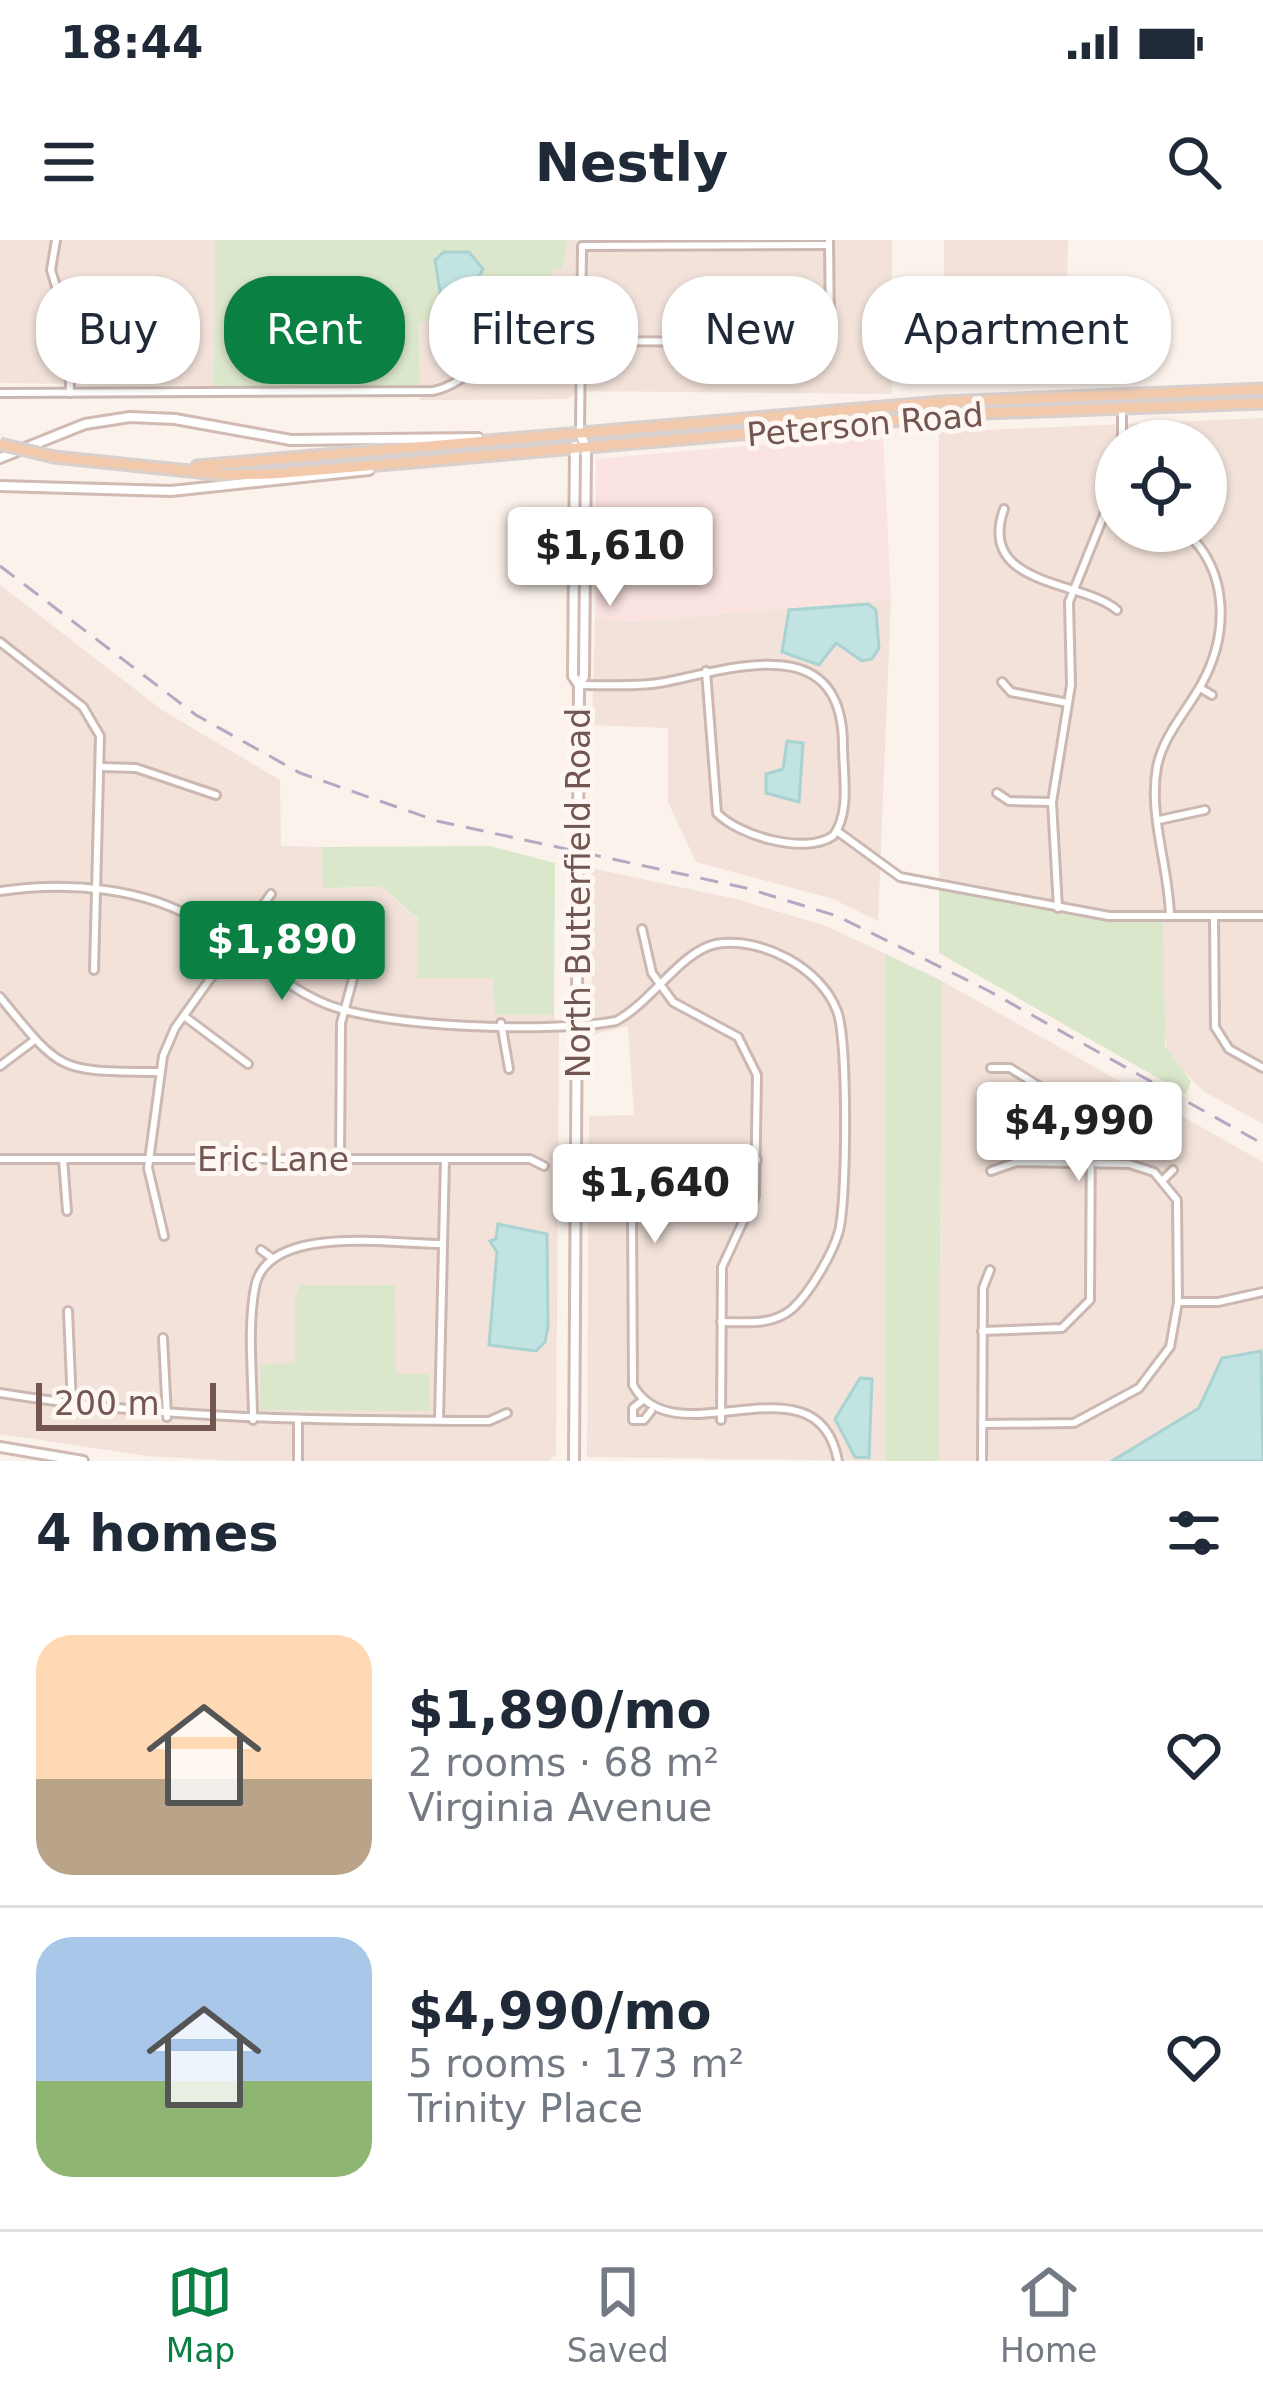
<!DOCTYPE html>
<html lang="en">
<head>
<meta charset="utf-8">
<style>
	:root { --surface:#fff; --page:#f2f2f3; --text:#1f2937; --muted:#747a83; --line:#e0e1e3; --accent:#0b8043 }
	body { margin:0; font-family:"DejaVu Sans",sans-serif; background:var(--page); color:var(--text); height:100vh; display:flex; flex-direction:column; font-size:45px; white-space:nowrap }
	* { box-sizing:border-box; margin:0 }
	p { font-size:39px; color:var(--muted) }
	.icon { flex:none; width:66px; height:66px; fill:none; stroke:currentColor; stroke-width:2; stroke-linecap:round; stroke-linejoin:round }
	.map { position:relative; height:1221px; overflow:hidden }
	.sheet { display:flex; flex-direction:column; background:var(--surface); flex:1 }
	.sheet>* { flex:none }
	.hud { position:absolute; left:36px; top:36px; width:1191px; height:108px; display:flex; gap:24px }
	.fabs { position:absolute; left:1095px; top:180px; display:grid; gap:24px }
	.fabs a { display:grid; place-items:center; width:132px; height:132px; border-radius:50%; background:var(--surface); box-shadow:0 3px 9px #0004; font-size:60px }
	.scale { position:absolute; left:36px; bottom:30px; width:180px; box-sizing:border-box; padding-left:12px; border:6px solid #735650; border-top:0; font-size:33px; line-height:42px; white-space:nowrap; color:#735650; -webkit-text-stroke:9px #fdf6f1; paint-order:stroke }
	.price { position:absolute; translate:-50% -102px; padding:0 27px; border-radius:12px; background:#fff; color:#222; font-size:39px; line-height:78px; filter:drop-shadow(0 3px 6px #0008) }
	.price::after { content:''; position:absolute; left:50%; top:72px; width:36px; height:27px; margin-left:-18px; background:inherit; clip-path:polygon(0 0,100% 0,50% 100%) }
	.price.selected { background:var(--accent); color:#fff }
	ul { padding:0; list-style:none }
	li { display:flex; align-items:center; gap:36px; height:300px; padding:0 36px }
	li+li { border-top:3px solid var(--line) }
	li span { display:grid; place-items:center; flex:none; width:336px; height:240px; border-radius:36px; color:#555 }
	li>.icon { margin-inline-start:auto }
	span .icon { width:144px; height:144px; fill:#fffc; stroke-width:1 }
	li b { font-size:51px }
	h2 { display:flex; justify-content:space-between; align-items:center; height:144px; padding:0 36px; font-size:51px }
	.tag { padding:0 42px; border-radius:48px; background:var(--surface); box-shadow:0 3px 9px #0004; font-size:42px; line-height:108px }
	.tag.selected { background:var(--accent); color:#fff }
	.status { display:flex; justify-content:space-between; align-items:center; height:84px; padding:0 60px; background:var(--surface); direction:ltr }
	.status svg { height:33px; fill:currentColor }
	header { display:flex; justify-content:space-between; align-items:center; height:156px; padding:0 36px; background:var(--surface); font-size:54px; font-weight:600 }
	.tab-bar { display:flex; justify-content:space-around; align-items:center; height:168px; border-top:3px solid var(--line); background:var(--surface); font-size:33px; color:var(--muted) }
	.tab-bar a { display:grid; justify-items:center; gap:6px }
	.tab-bar .selected { color:var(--accent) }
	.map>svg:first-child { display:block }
	.residential { fill:#f2e2da; fill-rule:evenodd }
	.commercial { fill:#fae3e0 }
	.green { fill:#dbe7ca }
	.water { fill:#c1e3e1; stroke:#a8d3d2; stroke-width:3 }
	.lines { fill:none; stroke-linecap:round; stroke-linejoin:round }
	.minor-casing { stroke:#ccb8b2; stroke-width:12 }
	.secondary-casing { stroke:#d0bab2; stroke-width:14 }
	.primary-casing { stroke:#d8d0ce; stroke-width:15 }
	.minor { stroke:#fff; stroke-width:6 }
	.secondary { stroke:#fff; stroke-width:8 }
	.primary { stroke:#f2caab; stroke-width:9 }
	.rail { stroke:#b3a9c4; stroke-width:3; stroke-dasharray:18 12; stroke-linecap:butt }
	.primary-bridge-casing { stroke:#d8d0ce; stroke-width:15; stroke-linecap:butt }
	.primary-bridge { stroke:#f2caab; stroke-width:9 }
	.labels { text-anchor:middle; stroke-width:10; stroke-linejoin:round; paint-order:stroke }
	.street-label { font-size:33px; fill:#735650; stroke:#fdf6f1 }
</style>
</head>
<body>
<div class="status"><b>18:44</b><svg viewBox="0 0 49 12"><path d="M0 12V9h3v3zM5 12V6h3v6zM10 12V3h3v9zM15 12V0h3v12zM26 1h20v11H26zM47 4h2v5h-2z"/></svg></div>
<header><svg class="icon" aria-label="menu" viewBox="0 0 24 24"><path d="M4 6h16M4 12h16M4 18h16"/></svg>Nestly<svg class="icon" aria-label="search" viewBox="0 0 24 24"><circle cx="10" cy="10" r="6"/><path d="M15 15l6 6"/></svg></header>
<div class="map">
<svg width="1263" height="1221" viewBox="0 0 1263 1221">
	<rect width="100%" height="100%" fill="#fbf2eb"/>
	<!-- residential -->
	<g class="residential">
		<path d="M0,0H215L214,146L0,143Z"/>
		<path d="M568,0H892V154L584,151L565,159L420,160L419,84L477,54L551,49V29Z"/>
		<path d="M944,0H1068L1065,139L944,142Z"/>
		<path d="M1263,178V884L1203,851L1169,817L1164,793L1162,679L1085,676L939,648V192ZM1116,201H1206V291H1116Z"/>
		<path d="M0,345L162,470L280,540L281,606L322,607L323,648L382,647L418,680V737L494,738L495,774L554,775L559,793L556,1214L549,1221H238L147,1216L0,1194Z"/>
		<path d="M891,359L878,681L833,659L696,622L668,562V488L592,485L595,377L630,382Z"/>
		<path d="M591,628L736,659L826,686L886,714V1221L587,1217L589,876L634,875L628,786L592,795Z"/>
		<path d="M942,741L1263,922V1221H939Z"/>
	</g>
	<!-- commercial -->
	<path class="commercial" d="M883,194L891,359L630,382L595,377L596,219Z"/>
	<!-- green -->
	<g class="green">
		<path d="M215,0H568L562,28L551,29L552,49L477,54L419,84L420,147L214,146Z"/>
		<path d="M490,606L555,623L554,775H495L493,738H418V679L382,647L323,648L322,607Z"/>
		<path d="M939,648L1085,676L1163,679L1165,805L1191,842L1186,854L939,713Z"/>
		<path d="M886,714L942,741L939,1221H886Z"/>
		<path d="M300,1045H395L396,1134H429L430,1171L260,1170L261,1124L295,1123V1057Z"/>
	</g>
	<!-- water -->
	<g class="water">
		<path d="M444,12H469L483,29L473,48L441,58L435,20Z"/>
		<path d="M868,364L876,370L879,408L872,419L862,421L836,403L819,425L782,412L789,370Z"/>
		<path d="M787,501L803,503L799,562L766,553V534L783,529Z"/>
		<path d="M498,984L547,994L548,1087L545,1102L536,1111L489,1105L497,1012L490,1001L496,999Z"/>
		<path d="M1261,1111L1263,1221H1112L1199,1168L1222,1118Z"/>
		<path d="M860,1138L872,1139L869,1218L855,1217L835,1179Z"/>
	</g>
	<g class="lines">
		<defs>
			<g id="minor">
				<path d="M56,0L51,30L69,89L70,153"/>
				<path d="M0,153L433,151C469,144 486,108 522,101L822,102L830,90L829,0"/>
				<path d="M580,192L582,6L829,5"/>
				<path d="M1122,201V167"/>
				<path d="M1004,269C976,347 1083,340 1117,370"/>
				<path d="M0,402L83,467L100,496L94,730"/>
				<path d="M1002,442L1011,452L1068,463"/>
				<path d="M581,445C608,445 637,447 665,442C737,427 843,391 843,506C843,534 851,573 833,596C805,615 739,596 717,573L706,431"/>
				<path d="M1200,448L1212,455"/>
				<path d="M100,527L136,528L216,555"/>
				<path d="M997,553L1009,561L1052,562"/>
				<path d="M1159,580L1205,570"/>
				<path d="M837,591L900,637L1109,676H1263"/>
				<path d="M0,651C67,641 146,647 204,684C245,709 281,745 326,764C385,788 552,793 616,781C651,763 681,711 716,704C761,696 821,728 837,771C848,798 847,961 839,991C833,1013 810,1053 792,1069C772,1086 745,1082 721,1082"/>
				<path d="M1058,668L1052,562L1071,445L1069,362L1116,245"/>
				<path d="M1170,676C1169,628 1148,574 1157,527C1163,496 1186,472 1201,445C1229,395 1230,331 1185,291"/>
				<path d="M1214,676L1215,787L1229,809L1263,828"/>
				<path d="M642,689L652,733L673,762L738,797L757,835L755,956L722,1027L721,1180"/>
				<path d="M0,757C63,834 58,831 159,832"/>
				<path d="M184,776L248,824"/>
				<path d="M501,783L509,829"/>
				<path d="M0,826L32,802"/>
				<path d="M0,919H530L544,926"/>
				<path d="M63,919L67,971"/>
				<path d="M340,919L341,783L364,698"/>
				<path d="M757,920C707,920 642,908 632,972L633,1145C674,1221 818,1110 838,1221"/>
				<path d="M644,940L632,929L636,920L655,930"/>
				<path d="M1163,940L1173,930"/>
				<path d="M164,996L148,928L163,816L175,788L271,654"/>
				<path d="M261,1010L272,1018"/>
				<path d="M1178,1062H1218L1263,1052"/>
				<path d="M68,1071L72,1165"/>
				<path d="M982,1091L1062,1088L1090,1060L1091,879L1010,828H991"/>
				<path d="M163,1098L167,1177"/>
				<path d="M0,1153C165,1180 322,1180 489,1181L507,1173"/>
				<path d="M643,1160L633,1168V1180H644L651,1171"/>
				<path d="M253,1180C253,1138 247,1089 255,1047C267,983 393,1004 442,1004"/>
				<path d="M439,1180L445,919"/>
				<path d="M982,1184L1074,1183L1139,1148L1170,1107L1178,1062L1177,960L1154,932L1129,924L1017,922L991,931"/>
				<path d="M298,1221V1180"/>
				<path d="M982,1221L983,1048L990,1030"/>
			</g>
			<g id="secondary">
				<path d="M575,206L573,436L579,445"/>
				<path d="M0,218L85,184L130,177L175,179L291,200L478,198"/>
				<path d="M0,246L171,251L369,230"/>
				<path d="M590,338L596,322"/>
				<path d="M0,1207L83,1221"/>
				<path d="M574,1221L579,445L584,436L586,208L580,193"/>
			</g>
			<g id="primary">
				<path d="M54,217L228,235L272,234L985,173L1263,163"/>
				<path d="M197,226L941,162L1263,149"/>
			</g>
		</defs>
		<!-- minor casing -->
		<use href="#minor" class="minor-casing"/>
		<!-- secondary casing -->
		<use href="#secondary" class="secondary-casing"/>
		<!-- primary casing -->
		<use href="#primary" class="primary-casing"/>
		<!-- minor -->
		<use href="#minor" class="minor"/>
		<!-- secondary -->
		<use href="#secondary" class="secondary"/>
		<!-- primary -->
		<use href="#primary" class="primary"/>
		<!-- rail -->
		<path class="rail" d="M0,326L196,475L300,533L437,581L746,648L837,676L987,750L1263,904"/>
		<defs>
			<path id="primary-bridge" d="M0,204L54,217"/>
		</defs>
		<!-- primary-bridge casing -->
		<use href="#primary-bridge" class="primary-bridge-casing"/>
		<!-- primary-bridge -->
		<use href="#primary-bridge" class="primary-bridge"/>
	</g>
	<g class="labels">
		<!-- street labels -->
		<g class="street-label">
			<text transform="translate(865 184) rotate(-5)" y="12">Peterson Road</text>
			<text transform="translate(578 653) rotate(-90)" y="12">North Butterfield Road</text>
			<text x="273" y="931">Eric Lane</text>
		</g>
	</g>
</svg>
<div class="fabs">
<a><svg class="icon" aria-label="locate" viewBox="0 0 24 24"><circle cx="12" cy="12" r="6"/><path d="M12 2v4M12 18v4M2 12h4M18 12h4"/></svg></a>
</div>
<div class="scale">200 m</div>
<b class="price" style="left:610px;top:369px">$1,610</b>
<b class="price selected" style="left:282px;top:763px">$1,890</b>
<b class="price" style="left:1079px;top:944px">$4,990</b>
<b class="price" style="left:655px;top:1006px">$1,640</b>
<div class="hud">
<a class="tag">Buy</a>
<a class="tag selected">Rent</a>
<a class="tag">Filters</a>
<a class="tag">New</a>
<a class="tag">Apartment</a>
</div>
</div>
<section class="sheet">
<h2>4 homes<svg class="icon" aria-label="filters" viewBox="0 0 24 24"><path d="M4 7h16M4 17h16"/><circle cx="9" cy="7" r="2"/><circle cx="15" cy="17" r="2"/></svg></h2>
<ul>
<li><span style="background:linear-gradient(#ffd9b3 60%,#b9a48a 0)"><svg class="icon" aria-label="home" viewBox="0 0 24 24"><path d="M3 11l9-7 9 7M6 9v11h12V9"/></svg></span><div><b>$1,890/mo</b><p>2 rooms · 68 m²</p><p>Virginia Avenue</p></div><svg class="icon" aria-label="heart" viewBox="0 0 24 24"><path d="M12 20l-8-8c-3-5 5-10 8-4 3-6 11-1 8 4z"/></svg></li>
<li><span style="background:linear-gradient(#a9c7e8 60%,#8fb573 0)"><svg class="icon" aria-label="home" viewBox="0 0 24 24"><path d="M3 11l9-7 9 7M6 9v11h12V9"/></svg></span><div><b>$4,990/mo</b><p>5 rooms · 173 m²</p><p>Trinity Place</p></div><svg class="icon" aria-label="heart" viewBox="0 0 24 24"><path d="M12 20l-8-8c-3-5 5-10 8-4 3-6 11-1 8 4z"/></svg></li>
</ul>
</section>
<nav class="tab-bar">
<a class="selected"><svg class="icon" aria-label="map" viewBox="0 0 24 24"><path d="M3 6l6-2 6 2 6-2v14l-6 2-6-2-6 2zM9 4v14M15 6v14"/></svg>Map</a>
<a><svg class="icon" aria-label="saved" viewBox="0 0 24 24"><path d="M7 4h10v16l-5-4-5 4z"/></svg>Saved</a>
<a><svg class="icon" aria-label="home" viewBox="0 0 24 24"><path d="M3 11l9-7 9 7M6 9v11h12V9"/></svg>Home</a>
</nav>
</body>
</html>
